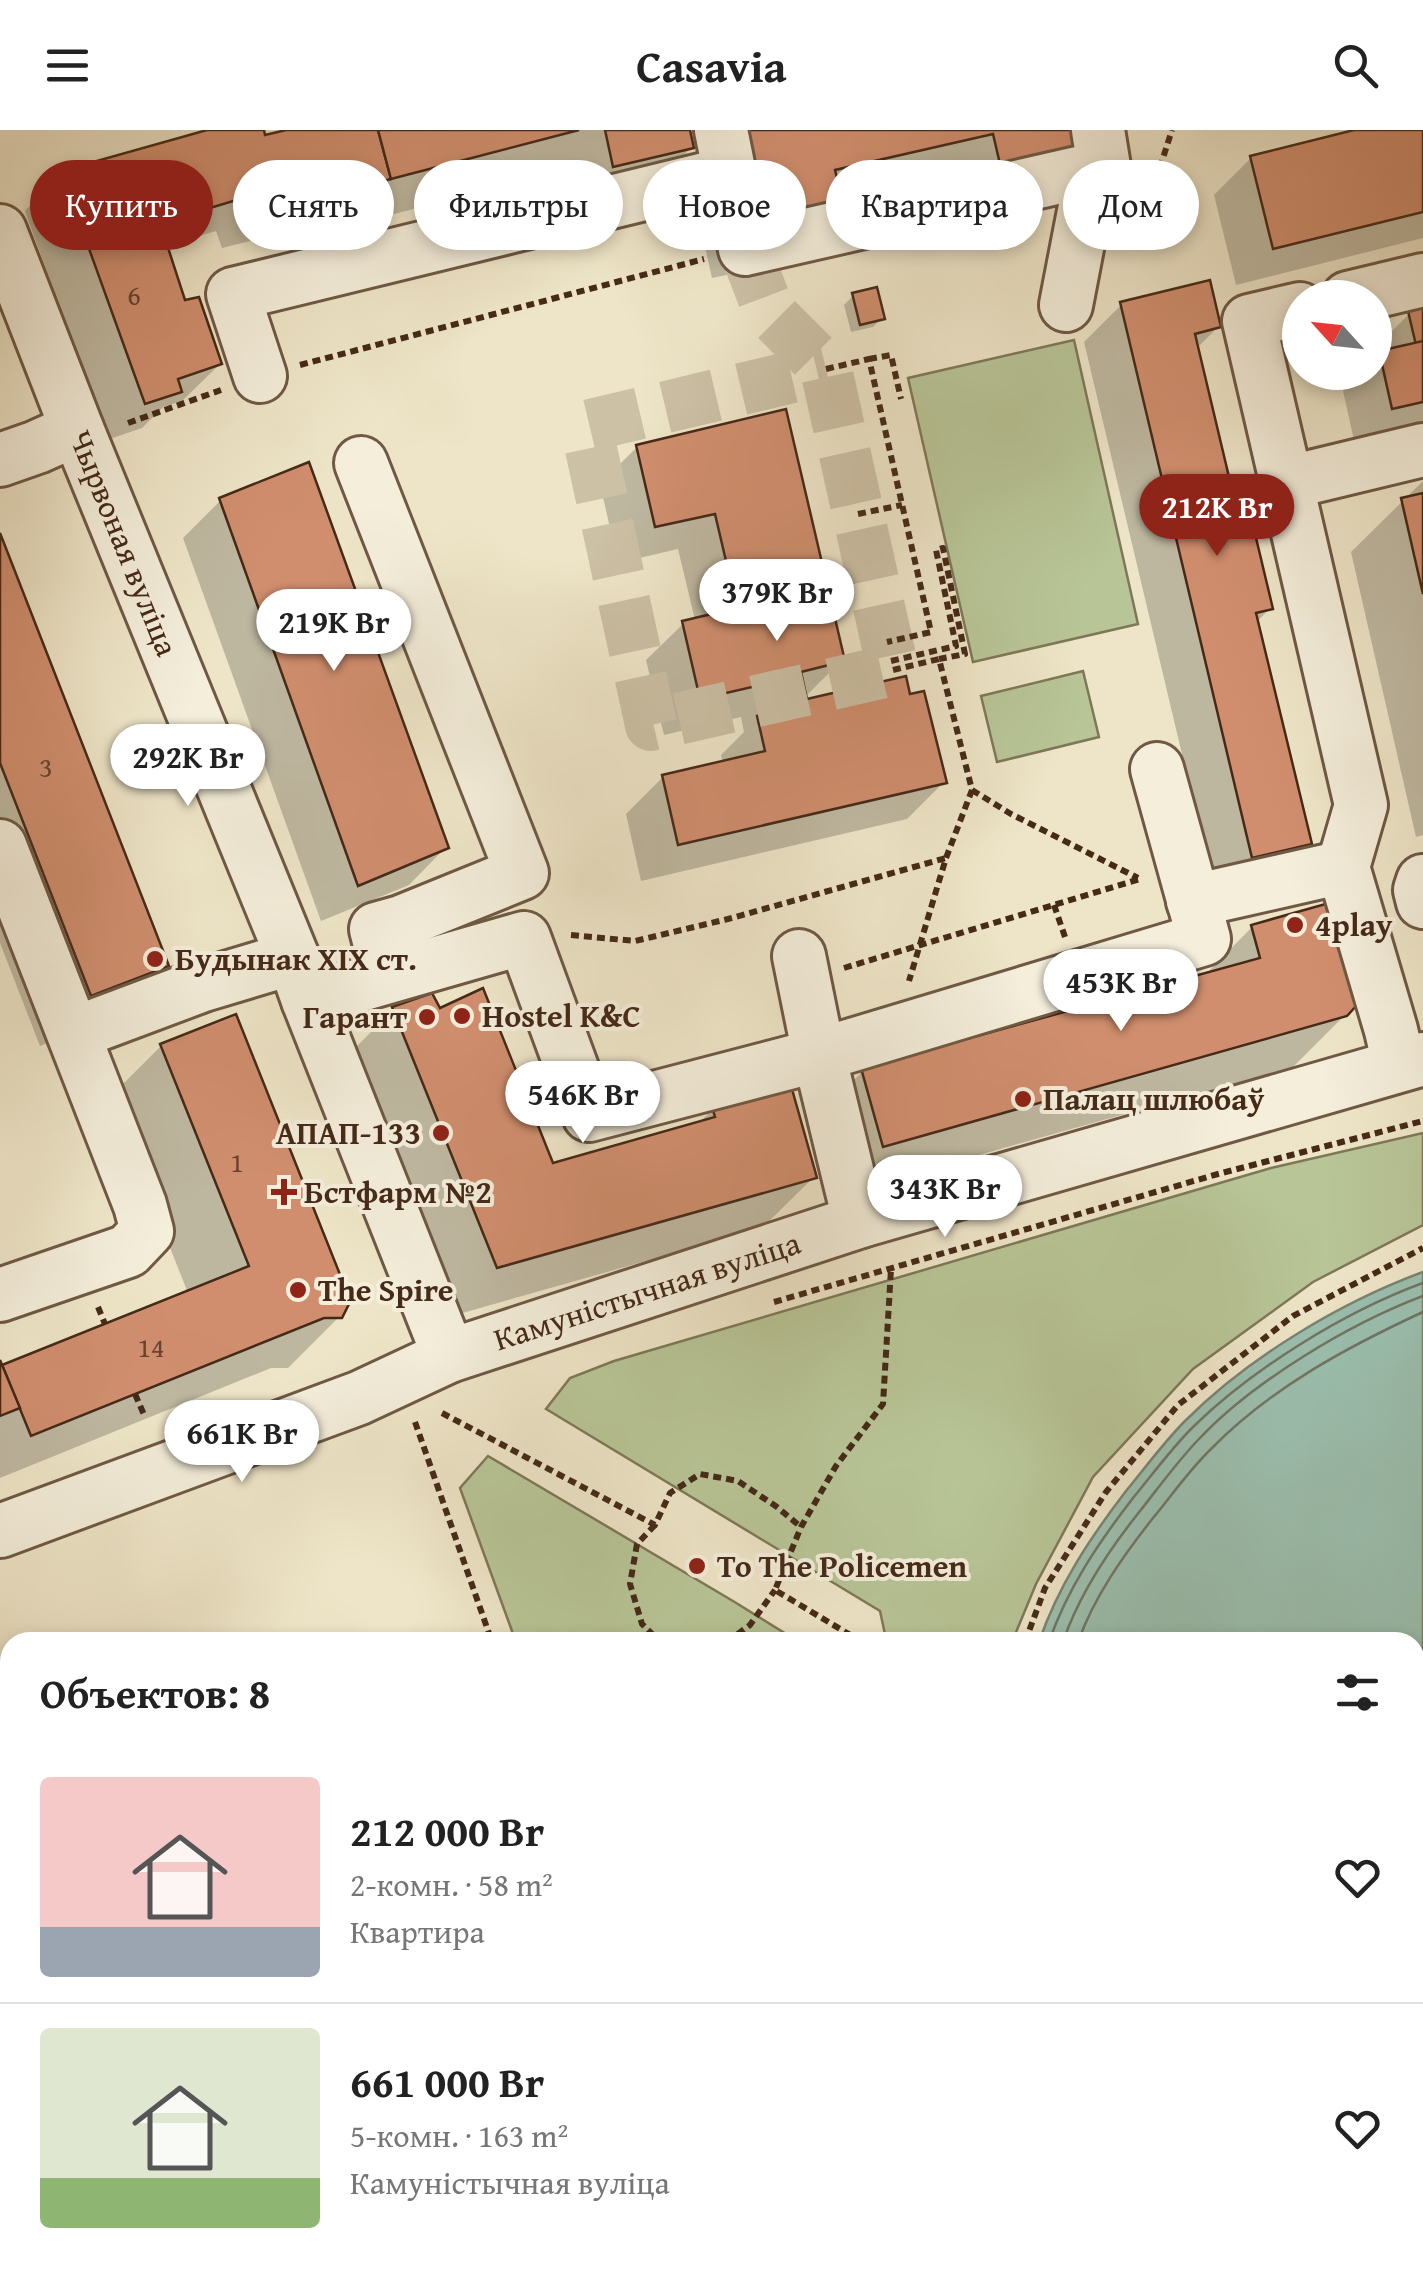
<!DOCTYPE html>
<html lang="ru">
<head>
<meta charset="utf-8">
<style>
	:root { --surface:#fff; --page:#f6f6f6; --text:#222; --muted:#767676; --line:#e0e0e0; --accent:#8f2418 }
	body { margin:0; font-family:"Gentium Book Plus",serif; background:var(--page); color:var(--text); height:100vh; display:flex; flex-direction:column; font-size:38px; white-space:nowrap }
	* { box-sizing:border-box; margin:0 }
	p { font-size:32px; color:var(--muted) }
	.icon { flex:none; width:55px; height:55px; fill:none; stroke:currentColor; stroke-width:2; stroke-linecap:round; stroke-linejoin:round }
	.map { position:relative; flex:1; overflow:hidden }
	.side { position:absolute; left:0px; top:1502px; width:1425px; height:642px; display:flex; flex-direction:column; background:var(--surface); border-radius:30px 30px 0 0; box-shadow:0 5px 15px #0003 }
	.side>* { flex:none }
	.hud { position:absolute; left:30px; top:30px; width:1365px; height:90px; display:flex; gap:20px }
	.needle { width:65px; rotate:297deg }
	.buttons { position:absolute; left:1282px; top:150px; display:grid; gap:20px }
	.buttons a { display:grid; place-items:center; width:110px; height:110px; border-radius:50%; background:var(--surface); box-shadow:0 5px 15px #0003; font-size:50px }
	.price { position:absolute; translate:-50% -85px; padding:0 22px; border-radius:35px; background:#fff; color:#222; font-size:32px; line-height:65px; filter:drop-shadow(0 2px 5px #0008) }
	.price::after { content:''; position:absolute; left:50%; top:60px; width:30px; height:22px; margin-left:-15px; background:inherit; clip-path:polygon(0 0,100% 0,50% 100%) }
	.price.active { background:var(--accent); color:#fff }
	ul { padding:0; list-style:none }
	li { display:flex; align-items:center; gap:30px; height:250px; padding:0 40px }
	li+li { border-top:2px solid var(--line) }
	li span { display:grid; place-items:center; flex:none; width:280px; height:200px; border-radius:10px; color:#555 }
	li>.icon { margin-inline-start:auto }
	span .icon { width:120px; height:120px; fill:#fffc; stroke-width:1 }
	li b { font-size:42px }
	h2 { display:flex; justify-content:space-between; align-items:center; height:120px; padding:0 40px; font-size:42px }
	.pill { padding:0 35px; border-radius:45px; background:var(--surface); box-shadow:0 5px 15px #0003; font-size:35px; line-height:90px }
	.pill.active { background:var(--accent); color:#fff }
	header { display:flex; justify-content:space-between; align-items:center; height:130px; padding:0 40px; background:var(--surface); font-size:45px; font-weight:800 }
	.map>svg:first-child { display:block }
	.green { fill:#b8c597; stroke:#7e7858; stroke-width:2.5 }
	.water { fill:#9bc0b0; stroke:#798473; stroke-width:2.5 }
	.shadow { fill:#0003 }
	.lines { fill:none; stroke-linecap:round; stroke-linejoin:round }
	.shore { stroke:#707564; stroke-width:2.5 }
	.building { fill:#d08e6e; stroke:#452a18; stroke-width:2.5 }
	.minor-tunnel { stroke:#ccc0a5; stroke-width:52; stroke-dasharray:52 26; stroke-linecap:butt }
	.minor-casing { stroke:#6f5944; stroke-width:58 }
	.path { stroke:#452a18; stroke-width:6; stroke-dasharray:8 5; stroke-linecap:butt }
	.minor { stroke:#f4eedb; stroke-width:52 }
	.poi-dot { fill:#8f2418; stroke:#f4eedb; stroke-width:4 }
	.labels { text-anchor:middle; stroke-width:8; stroke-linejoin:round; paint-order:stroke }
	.number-label { font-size:28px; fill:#68432e }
	.street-label { font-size:32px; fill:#452a18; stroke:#f4eedb }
	.poi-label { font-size:32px; font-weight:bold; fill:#452a18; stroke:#f4eedb; text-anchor:start }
</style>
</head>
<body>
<header><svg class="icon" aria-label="menu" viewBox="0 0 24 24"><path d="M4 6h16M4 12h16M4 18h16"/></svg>Casavia<svg class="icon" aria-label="search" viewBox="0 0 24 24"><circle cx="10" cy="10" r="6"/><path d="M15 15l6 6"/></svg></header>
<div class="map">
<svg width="1423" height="2144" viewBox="0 0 1423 2144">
	<rect width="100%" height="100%" fill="#eee5c8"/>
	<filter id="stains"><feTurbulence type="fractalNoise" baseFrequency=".002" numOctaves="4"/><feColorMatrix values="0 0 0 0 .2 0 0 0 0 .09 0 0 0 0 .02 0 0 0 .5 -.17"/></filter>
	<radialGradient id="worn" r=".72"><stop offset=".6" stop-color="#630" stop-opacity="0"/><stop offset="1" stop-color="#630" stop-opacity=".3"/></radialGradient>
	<!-- green -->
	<g class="green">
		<path d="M1074,210L1138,494L973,532L908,248Z"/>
		<path d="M1083,541L1099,607L997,632L981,566Z"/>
		<path d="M1423,1003V1095L1313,1152L1193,1239L1093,1347L1036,1454L1012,1512H892L886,1509L880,1481L546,1279L570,1248L614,1231L1271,1038Z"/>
		<path d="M488,1326L733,1471L799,1512H516L460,1358Z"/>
		<path d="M1423,1985V2144H1325L1328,2135H1415V1993Z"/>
		<path d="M740,2135H964L967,2144H719Z"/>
	</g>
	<!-- water -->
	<g class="water">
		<path d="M1423,1142V1985L1415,1993V1512H1039C1058,1456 1090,1408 1126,1361C1145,1338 1164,1312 1185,1291C1248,1228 1339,1173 1423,1142Z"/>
		<path d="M992,2135H1328L1325,2144H993Z"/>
	</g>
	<!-- shadow -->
	<g class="shadow">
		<path d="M217,0H261L263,9L297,0H687L691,18L640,69L562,87L553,43L340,98L337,89L222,118L216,101L165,116L183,173L220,234L182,271L163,277L142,298L107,310L25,81L62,43Z"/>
		<path d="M728,0H1072L1078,28L791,131L712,148L688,40Z"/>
		<path d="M1364,0H1423V108L1236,155L1214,65L1251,28Z"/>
		<path d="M853,166L882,188L873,197L851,202L844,175Z"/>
		<path d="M1121,175L1219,196L1196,219L1237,392L1270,478L1256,493L1309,713L1272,750L1215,763L1084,212Z"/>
		<path d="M1423,180V327L1355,315L1343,261L1361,242H1375V229L1383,223L1381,212L1410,183Z"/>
		<path d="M784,282L842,530L804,568L944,652L907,689L641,751L626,684L663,647L723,633L721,625L744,602L741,587L664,605L646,530L684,493L695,490L678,419L618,433L600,354L637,317Z"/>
		<path d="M1423,351V705L1416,707L1351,422Z"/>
		<path d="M220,371L446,717L409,755L321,791L183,408Z"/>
		<path d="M0,410L166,835L114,886L40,916L0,813Z"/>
		<path d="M1252,797L1345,885L1293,937L832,1066L811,992L863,941L1204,846Z"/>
		<path d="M393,880L552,1036L697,995L713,979L814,1047L762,1098L445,1188L342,931Z"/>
		<path d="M161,916L340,1186L288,1238H271L0,1348V1237L188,1163L110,967Z"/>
		<path d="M10,1633V1927L0,1892V1635Z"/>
		<path d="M10,2005V2124L0,2127V2008Z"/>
	</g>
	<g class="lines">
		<!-- shore -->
		<g class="shore">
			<path d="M1049,1512C1067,1459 1099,1412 1133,1368C1152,1345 1171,1319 1192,1298C1252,1239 1344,1182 1423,1153"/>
			<path d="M1063,1512C1079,1464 1108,1421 1140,1381C1159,1357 1177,1332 1198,1310C1252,1252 1349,1194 1423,1166"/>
			<path d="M1078,1512C1094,1467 1123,1426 1153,1388C1172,1365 1190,1339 1212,1318C1271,1258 1347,1217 1423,1182"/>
		</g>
	</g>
	<!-- building -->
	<g class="building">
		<path d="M207,0H264L265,5L286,0H378L391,49L259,82L253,65L160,93L185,170L199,167L222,234L178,249L182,262L145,274L61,41Z"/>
		<path d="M378,0H579L391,49Z"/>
		<path d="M605,0H690L694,18L613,37Z"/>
		<path d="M741,0H1074L1081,29L1003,47L993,4L835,40L845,80L763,98Z"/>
		<path d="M1354,0H1423V82L1273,119L1250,26Z"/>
		<path d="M1210,150L1221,197L1195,204L1239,389L1251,387L1273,479L1256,483L1312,714L1252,728L1120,172Z"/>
		<path d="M877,157L885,189L860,195L852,163Z"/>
		<path d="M1423,177V245L1408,181Z"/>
		<path d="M1423,211V272L1392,279L1379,221Z"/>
		<path d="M786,279L845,531L801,542L807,569L906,546L910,564L924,561L947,653L678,715L662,645L765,621L757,586L784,579L778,551L700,569L682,491L737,478L715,384L655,397L636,315Z"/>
		<path d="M309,332L449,718L358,756L219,368Z"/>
		<path d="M1423,363V464L1401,368Z"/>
		<path d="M0,403L169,836L91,866L0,633Z"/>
		<path d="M1329,773L1357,875L1347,886L883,1017L861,938L1260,828L1251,795Z"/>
		<path d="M483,858L553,1033L715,987L712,977L790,952L817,1048L497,1138L392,877L432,863L440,878Z"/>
		<path d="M236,884L343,1152L352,1168L342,1188H324L31,1306L2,1235L249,1136L160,914Z"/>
		<path d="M0,1230L20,1278L0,1286Z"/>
		<path d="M10,1630V1800L0,1765V1633Z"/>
		<path d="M10,2002V2105L0,2108V2005Z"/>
	</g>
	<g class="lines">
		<!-- minor-tunnel -->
		<path class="minor-tunnel" d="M745,119L769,182L826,239L893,540L651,595L586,296L826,239"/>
		<defs>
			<g id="minor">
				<path d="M721,0L745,119L1104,37L1098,0"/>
				<path d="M0,101L77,299L293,828L308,870L449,1226"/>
				<path d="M1348,168L1423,150"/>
				<path d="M1066,175L1092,40"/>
				<path d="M1300,179L1249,191L1361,675L1343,737L1391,900L1399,935"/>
				<path d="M260,246L233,164L730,43"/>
				<path d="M0,330L37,317L77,299"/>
				<path d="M361,333L522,743L401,792L376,799L388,846"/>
				<path d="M1286,353L1423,320"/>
				<path d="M0,716L140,1075L147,1101L128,1121L0,1165"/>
				<path d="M1423,751L1420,760L1423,772"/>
				<path d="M1193,771L1343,737"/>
				<path d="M799,826L819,925L853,1065L861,1091"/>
				<path d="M308,870L524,808L589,985L819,925L1204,809L1157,639"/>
				<path d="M76,908L91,897L203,855L293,828"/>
				<path d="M0,1401L359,1268L449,1226L861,1091L1423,929"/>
			</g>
		</defs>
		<!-- minor casing -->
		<use href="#minor" class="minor-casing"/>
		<!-- path -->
		<g class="path">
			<path d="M1139,67L1152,62L1172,0"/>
			<path d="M869,229L891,225L901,269"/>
			<path d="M300,235L704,129"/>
			<path d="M826,239L869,229L931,502L887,512"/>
			<path d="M128,293L221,260"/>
			<path d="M858,384L902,375"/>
			<path d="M891,531L956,516L936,420L943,418L965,524L939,529"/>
			<path d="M893,540L939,529L972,660L946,728L909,851"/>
			<path d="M972,660L1011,684L1138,748"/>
			<path d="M1054,775L1065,807"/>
			<path d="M571,805L635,811L728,789L946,728"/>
			<path d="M844,838L1140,749"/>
			<path d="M774,1172L1218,1044L1423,991"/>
			<path d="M98,1177L105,1194"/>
			<path d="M135,1264L145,1287"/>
			<path d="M442,1283L655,1395L670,1363L700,1344L738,1351L777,1377L801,1397"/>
			<path d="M415,1292L492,1512"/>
			<path d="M655,1395L637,1414L630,1454L642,1494L660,1512"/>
			<path d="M727,1512L750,1495L775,1460"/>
			<path d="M862,1512L775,1460L801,1397L836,1336L883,1274L891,1139"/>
			<path d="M1025,1512L1045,1458L1106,1362L1178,1275L1293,1186L1423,1118"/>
			<path d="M1415,2032L1423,2023"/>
			<path d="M713,2135L716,2144"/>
			<path d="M977,2135L978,2144"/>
			<path d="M772,2144L778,2135"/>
			<path d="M1348,2144L1351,2135"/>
		</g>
		<!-- minor -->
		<use href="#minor" class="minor"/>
	</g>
	<!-- markers -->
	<g class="poi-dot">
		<circle cx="1295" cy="795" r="10"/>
		<circle cx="155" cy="829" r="10"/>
		<circle cx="462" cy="886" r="10"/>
		<circle cx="427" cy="887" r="10"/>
		<circle cx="1023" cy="969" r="10"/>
		<circle cx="441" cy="1003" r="10"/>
		<path d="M279 1047h10v10h10v10h-10v10h-10v-10h-10v-10h10z"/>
		<circle cx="298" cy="1160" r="10"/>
		<circle cx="697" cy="1436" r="10"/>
	</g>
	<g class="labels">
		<!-- number labels -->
		<g class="number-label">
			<text x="134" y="175">6</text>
			<text x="46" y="647">3</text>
			<text x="237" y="1042">1</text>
			<text x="151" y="1227">14</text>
		</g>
		<!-- street labels -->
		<g class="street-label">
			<text transform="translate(124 413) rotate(68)" y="11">Чырвоная вуліца</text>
			<text transform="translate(647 1161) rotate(-18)" y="11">Камуністычная вуліца</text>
		</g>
		<!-- poi labels -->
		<g class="poi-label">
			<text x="1315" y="806">4play</text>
			<text x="175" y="840">Будынак XIX ст.</text>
			<text x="482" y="897">Hostel K&amp;C</text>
			<text x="407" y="898" text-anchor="end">Гарант</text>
			<text x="1043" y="980">Палац шлюбаў</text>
			<text x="421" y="1014" text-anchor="end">АПАП-133</text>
			<text x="304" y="1073">Бстфарм №2</text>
			<text x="318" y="1171">The Spire</text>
			<text x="717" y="1447">To The Policemen</text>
		</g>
	</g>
	<rect width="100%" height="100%" filter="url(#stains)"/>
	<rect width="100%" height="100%" fill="url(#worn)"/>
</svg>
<div class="buttons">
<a><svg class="needle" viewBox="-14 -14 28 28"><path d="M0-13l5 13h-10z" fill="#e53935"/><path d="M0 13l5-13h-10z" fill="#767676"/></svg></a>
</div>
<b class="price active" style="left:1217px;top:429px">212K Br</b>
<b class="price" style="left:777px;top:514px">379K Br</b>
<b class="price" style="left:334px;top:544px">219K Br</b>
<b class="price" style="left:188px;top:679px">292K Br</b>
<b class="price" style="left:1121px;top:904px">453K Br</b>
<b class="price" style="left:583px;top:1016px">546K Br</b>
<b class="price" style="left:945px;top:1110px">343K Br</b>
<b class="price" style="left:242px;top:1355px">661K Br</b>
<div class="hud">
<a class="pill active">Купить</a>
<a class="pill">Снять</a>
<a class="pill">Фильтры</a>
<a class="pill">Новое</a>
<a class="pill">Квартира</a>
<a class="pill">Дом</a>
</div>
<section class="side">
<h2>Объектов: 8<svg class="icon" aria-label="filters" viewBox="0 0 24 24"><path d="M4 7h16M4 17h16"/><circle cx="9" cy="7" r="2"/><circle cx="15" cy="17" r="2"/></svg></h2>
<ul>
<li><span style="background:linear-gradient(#f6c9c9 75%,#9aa5b1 0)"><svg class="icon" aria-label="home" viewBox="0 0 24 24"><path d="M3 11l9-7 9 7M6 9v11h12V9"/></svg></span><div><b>212 000 Br</b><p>2-комн. · 58 m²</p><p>Квартира</p></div><svg class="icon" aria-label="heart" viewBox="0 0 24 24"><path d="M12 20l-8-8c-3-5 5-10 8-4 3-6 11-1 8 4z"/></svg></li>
<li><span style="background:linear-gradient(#dfe7d0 75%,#8fb573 0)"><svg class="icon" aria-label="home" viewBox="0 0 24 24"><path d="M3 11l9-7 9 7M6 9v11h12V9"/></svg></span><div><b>661 000 Br</b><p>5-комн. · 163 m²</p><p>Камуністычная вуліца</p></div><svg class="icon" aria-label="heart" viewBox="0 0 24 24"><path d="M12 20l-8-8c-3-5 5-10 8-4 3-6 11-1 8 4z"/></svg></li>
</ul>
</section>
</div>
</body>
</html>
